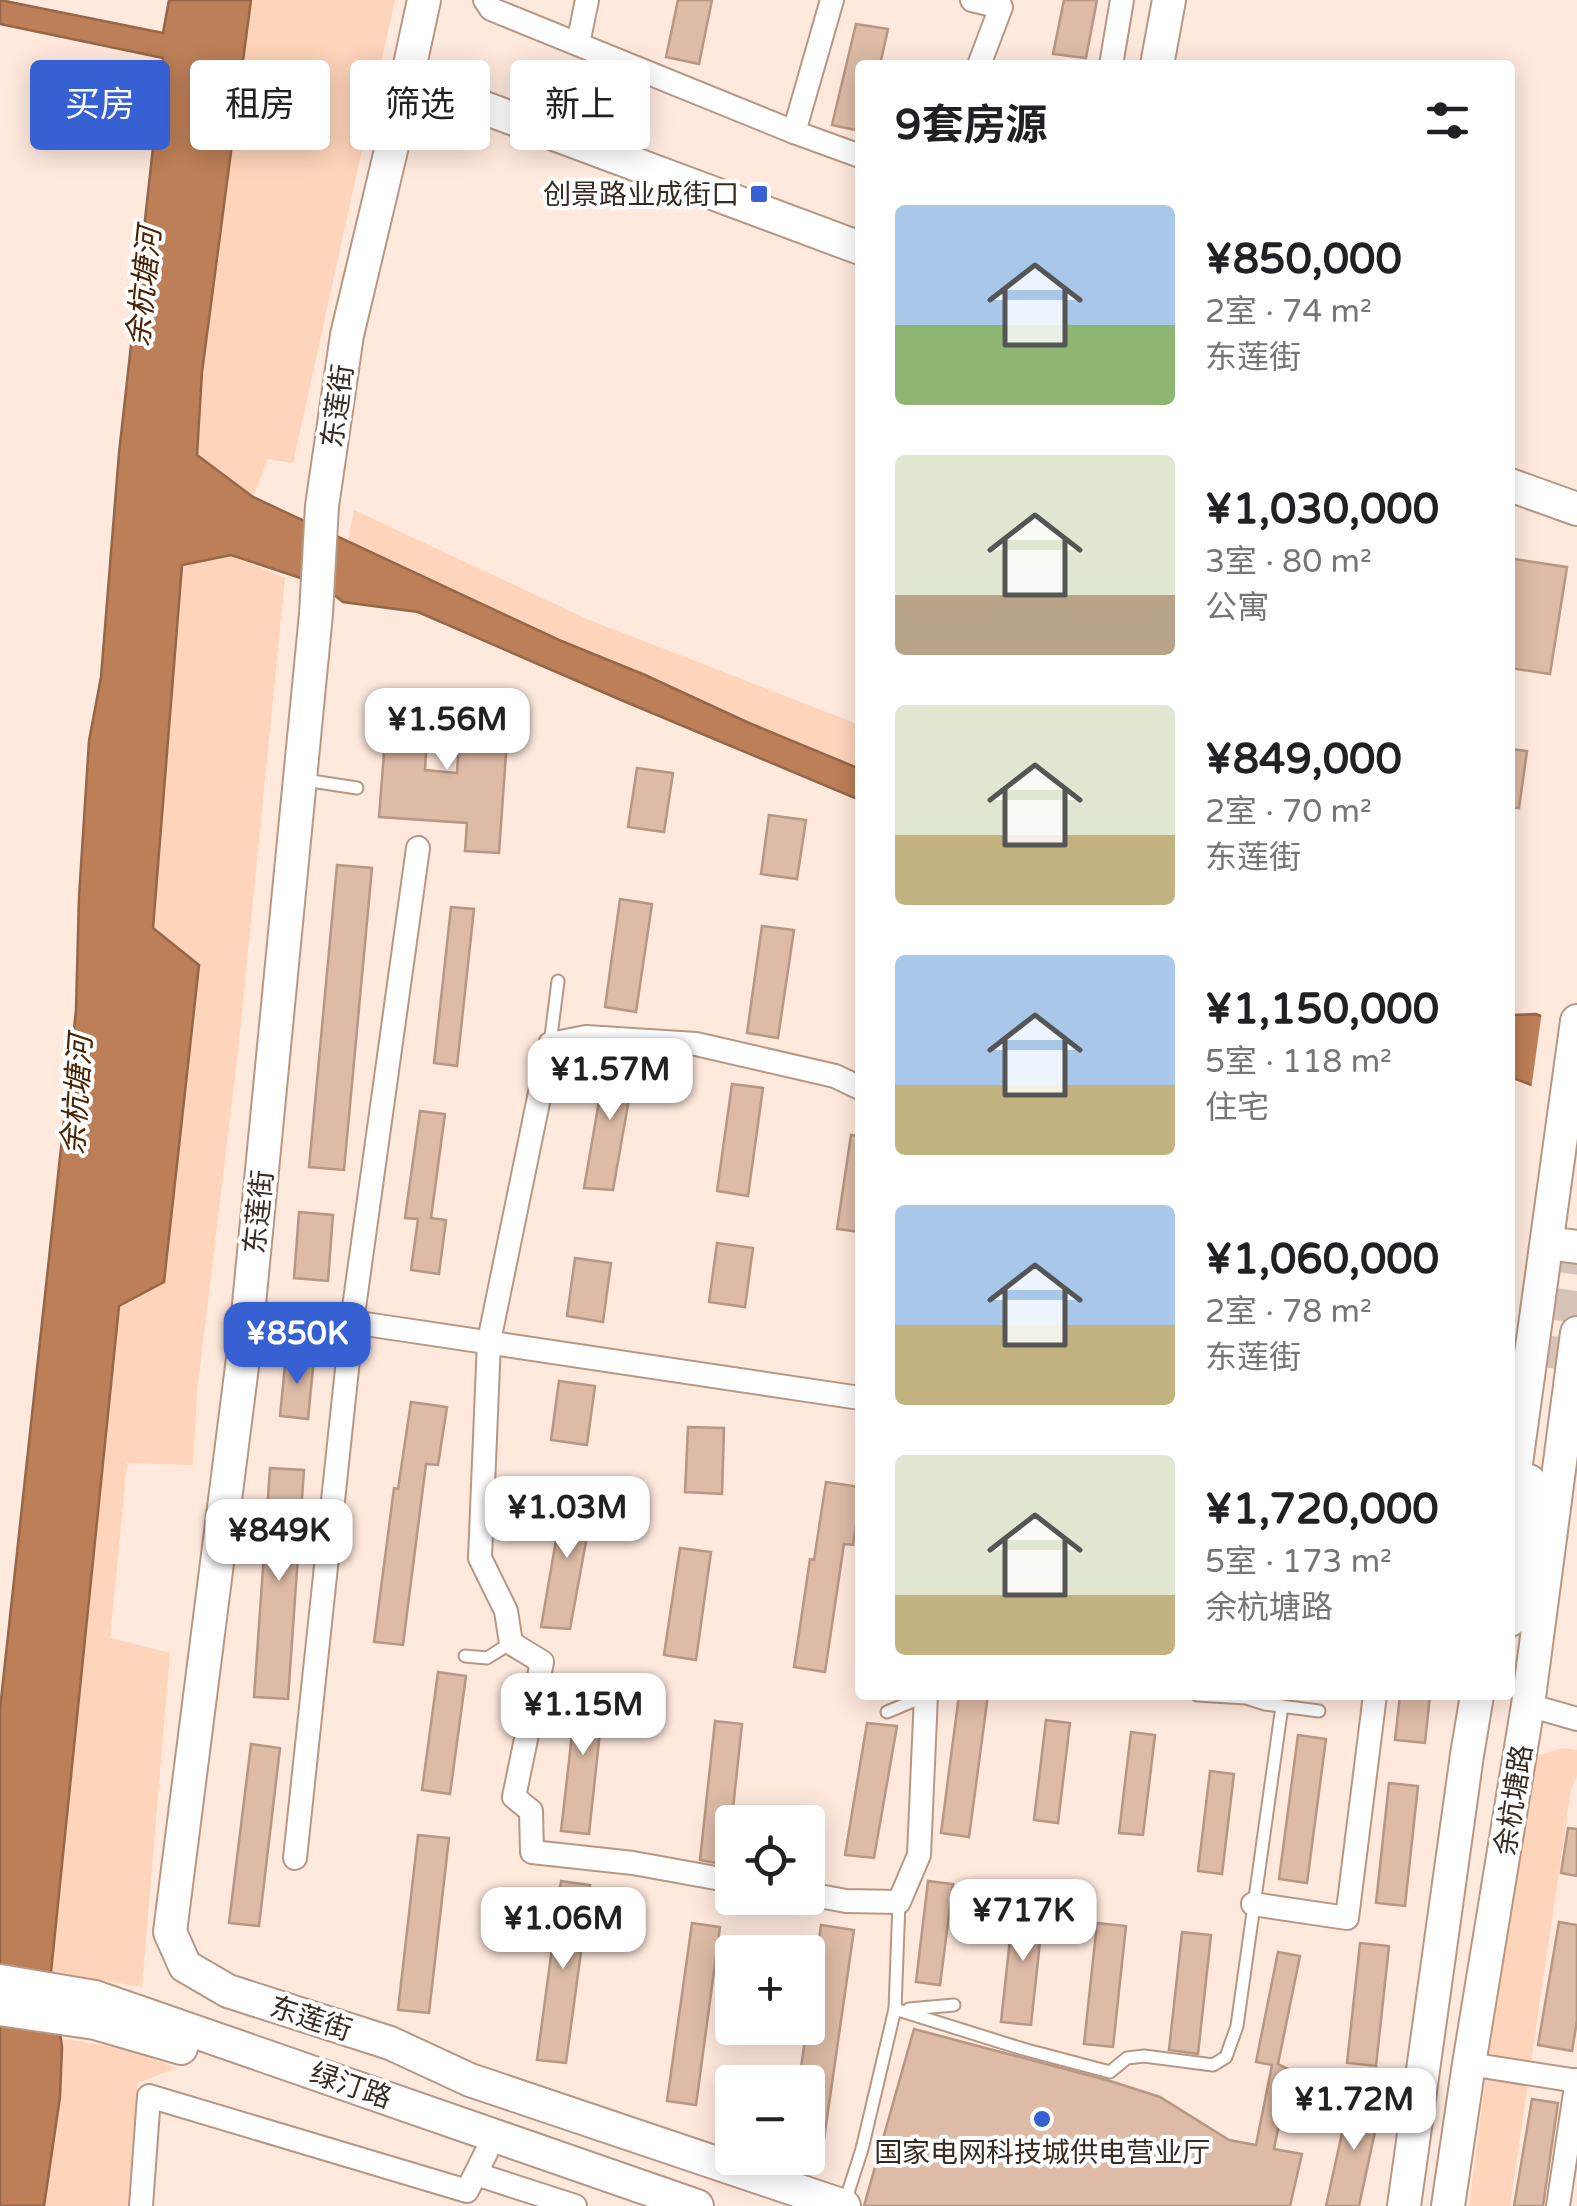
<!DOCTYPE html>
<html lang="zh">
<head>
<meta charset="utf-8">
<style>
	:root { --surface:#fff; --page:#f2f2f2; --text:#202124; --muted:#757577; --accent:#3761d2 }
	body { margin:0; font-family:"Varela Round","Noto Sans SC",sans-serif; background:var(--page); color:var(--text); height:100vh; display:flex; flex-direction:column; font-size:38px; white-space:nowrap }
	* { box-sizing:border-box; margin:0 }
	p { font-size:32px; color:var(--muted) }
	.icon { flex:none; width:55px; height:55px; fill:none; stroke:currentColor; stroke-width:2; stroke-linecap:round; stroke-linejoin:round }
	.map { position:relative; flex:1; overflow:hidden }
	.side { position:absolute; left:855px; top:60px; width:660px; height:1640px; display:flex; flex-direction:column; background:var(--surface); border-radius:10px; box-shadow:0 5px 25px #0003 }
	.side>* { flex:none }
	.guide { position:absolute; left:30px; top:60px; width:675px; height:90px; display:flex; gap:20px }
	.tools { position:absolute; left:715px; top:1805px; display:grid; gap:20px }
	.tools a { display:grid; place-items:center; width:110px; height:110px; border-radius:10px; background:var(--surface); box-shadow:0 5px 25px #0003; font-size:50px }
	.price { position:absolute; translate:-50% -85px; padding:0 22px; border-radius:20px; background:#fff; color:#222; font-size:32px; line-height:65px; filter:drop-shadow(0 2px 5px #0008) }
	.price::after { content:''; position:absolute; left:50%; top:60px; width:30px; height:22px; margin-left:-15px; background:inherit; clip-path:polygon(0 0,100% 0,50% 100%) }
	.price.on { background:var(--accent); color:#fff }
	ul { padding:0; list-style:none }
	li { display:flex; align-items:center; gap:30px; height:250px; padding:0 40px }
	li span { display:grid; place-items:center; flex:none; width:280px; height:200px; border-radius:10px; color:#555 }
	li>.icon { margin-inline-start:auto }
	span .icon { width:120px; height:120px; fill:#fffc; stroke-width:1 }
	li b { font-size:42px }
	h2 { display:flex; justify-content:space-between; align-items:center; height:120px; padding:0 40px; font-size:42px }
	.tag { padding:0 35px; border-radius:10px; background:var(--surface); box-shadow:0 5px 25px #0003; font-size:35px; line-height:90px }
	.tag.on { background:var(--accent); color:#fff }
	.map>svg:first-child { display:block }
	.green { fill:#fed4ba }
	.water { fill:#bd7f57; stroke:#956647; stroke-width:2.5 }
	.pier { fill:#ffe9dd }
	.building { fill:#ddbba6; stroke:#b79682; stroke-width:2.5 }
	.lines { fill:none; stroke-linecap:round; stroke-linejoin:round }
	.secondary-tunnel { stroke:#d7c3b8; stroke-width:32; stroke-dasharray:32 16; stroke-linecap:butt }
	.lane-casing { stroke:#b79783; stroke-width:15 }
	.street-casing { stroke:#b79783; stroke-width:26 }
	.secondary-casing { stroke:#b79783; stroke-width:36 }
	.lane { stroke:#fff; stroke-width:11 }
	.street { stroke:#fff; stroke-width:22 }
	.secondary { stroke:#fff; stroke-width:32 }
	.poi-dot { fill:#3761d2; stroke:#fff; stroke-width:4 }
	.labels { text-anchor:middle; stroke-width:8; stroke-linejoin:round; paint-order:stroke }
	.poi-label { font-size:28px; fill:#382b22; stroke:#fff; text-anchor:end }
	.street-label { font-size:28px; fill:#382b22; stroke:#fff }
	.water-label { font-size:30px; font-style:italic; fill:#4a2101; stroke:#fff }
</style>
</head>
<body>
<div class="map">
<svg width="1577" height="2206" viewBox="0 0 1577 2206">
	<rect width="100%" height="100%" fill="#ffe9dd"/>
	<!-- green -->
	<g class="green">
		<path d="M251,0H395L293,463L268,459L253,497L197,455L202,372Z"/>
		<path d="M354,510L587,619L860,725V769L749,723L645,675L559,640L348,542Z"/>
		<path d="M231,555L285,578L238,1051L197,1392L193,1465L127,1463L110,1638L170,1653L142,1987L51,1972L119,1306L164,1282L153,929L182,565Z"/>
		<path d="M1562,1748L1577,1750V1776L1571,1789L1510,2206H1469L1490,2043L1537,1756Z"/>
		<path d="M61,2038L131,2050L176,2068L138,2083L128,2206H45L60,2097Z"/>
	</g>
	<!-- water -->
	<g class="water">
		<path d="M0,0L163,33L169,0H251L202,372L197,455L253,497L559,640L645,675L749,723L860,769V800L621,700L418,612L343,602L322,585L231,555L182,565L153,928L199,965L164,1282L119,1306L51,1972L62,2047L60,2097L44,2206H0V1709L76,1010L79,897L89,741L101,677L119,453L163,58L0,24Z"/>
		<path d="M1536,1014L1577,1031V1102L1510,1077V1015Z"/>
	</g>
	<!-- pier -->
	<path class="pier" d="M1542,1011L1577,1025V1107L1531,1090Z"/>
	<!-- building -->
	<g class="building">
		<path d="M678,0H712L699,64L666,57Z"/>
		<path d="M1064,0H1097L1086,58L1053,54Z"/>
		<path d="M856,24L888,29L880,65H860V131L832,125Z"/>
		<path d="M1514,559L1567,567L1550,674L1510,668V586Z"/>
		<path d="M388,701L429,703L425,770L457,773L461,708L509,711L499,853L465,851L467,823L379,817Z"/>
		<path d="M1510,749L1527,751L1519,808L1510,807Z"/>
		<path d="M637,768L673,773L664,832L628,827Z"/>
		<path d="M769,815L806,820L797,879L761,874Z"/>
		<path d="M337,865L372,868L344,1170L309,1167Z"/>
		<path d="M620,899L652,904L636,1012L605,1007Z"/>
		<path d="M451,907L474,909L457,1066L434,1063Z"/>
		<path d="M762,926L794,930L778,1038L747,1033Z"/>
		<path d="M607,1055L636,1059L613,1190L584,1188Z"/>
		<path d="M732,1084L763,1088L748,1196L717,1191Z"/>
		<path d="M420,1111L445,1114L431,1218L446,1220L439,1274L411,1270L418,1219L405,1218Z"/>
		<path d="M851,1135L860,1136V1232L837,1229Z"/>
		<path d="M299,1212L333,1215L328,1281L294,1278Z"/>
		<path d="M717,1243L753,1248L745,1307L709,1302Z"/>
		<path d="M575,1258L611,1263L603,1322L567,1316Z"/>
		<path d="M286,1355L314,1358L308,1419L280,1416Z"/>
		<path d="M559,1381L595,1386L587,1445L551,1440Z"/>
		<path d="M411,1402L447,1407L438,1465L426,1464L403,1645L374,1642L394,1488L398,1489Z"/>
		<path d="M688,1427L724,1428L722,1494L685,1492Z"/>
		<path d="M270,1468L304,1470L288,1699L254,1697Z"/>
		<path d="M826,1482L860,1487V1499L853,1545L844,1544L825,1672L794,1667L810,1559L814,1560Z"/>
		<path d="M564,1494L594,1498L570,1629L541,1627Z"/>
		<path d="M680,1548L711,1552L696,1660L664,1655Z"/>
		<path d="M438,1672L466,1676L450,1794L422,1790Z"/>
		<path d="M578,1682L605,1685L589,1834L561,1831Z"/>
		<path d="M959,1695H988L969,1837L941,1833Z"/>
		<path d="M1400,1695H1430L1425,1743L1395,1740Z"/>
		<path d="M1046,1720L1070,1723L1058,1823L1034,1820Z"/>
		<path d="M715,1721L742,1724L727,1865L700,1860Z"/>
		<path d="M867,1723L897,1726L874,1858L845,1855Z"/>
		<path d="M1131,1732L1155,1735L1143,1835L1119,1833Z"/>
		<path d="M1298,1735L1326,1739L1307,1883L1279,1879Z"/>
		<path d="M251,1744L280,1748L259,1926L229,1923Z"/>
		<path d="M1210,1771L1234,1774L1222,1874L1198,1871Z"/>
		<path d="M1389,1783L1418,1786L1405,1906L1376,1903Z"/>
		<path d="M1568,1828L1577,1829V1876L1561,1873Z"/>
		<path d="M418,1835L449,1838L429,2013L398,2010Z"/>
		<path d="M561,1881L590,1885L566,2063L537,2060Z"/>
		<path d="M928,1881L953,1884L940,1985L916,1982Z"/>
		<path d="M1014,1902L1044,1905L1031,2025L1001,2022Z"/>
		<path d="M1559,1922L1577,1925V2021L1572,2051L1538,2045Z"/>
		<path d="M692,1923L720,1927L696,2105L667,2101Z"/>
		<path d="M1097,1923L1126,1926L1113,2047L1084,2044Z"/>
		<path d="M821,1925L854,1930L823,2146L808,2144V2082H799Z"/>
		<path d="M1182,1932L1211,1935L1198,2054L1169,2050Z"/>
		<path d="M1360,1943L1389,1946L1376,2066L1347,2063Z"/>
		<path d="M1278,1952L1300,1956L1278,2064L1290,2070L1274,2149L1302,2154L1290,2206H864L914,2029L1110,2081L1160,2097L1229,2140L1256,2145L1272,2065L1256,2062Z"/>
		<path d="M1350,2097L1381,2104L1359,2206H1326Z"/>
		<path d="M1532,2099L1558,2103L1543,2206H1514Z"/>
	</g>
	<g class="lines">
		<!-- secondary-tunnel -->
		<path class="secondary-tunnel" d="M1557,1369L1577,1227"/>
		<defs>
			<g id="lane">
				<path d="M305,780L357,788"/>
				<path d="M550,1044L558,981"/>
				<path d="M465,1656L487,1658L511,1643"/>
				<path d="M1197,1695L1246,1698L1265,1704L1319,1711"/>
				<path d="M887,1712L918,1699L920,1695"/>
				<path d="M895,2009L1023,2049L1110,2072L1127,2058L1144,2056L1213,2065L1226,2057L1237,2026L1282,1706"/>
				<path d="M909,2009L954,2005"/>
				<path d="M845,2202L862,2149L895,2009L899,1902"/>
			</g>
			<g id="street">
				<path d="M485,0L491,9L794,132L860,156"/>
				<path d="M972,0L1001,7L979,65"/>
				<path d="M578,44L587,0"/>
				<path d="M1111,65L1122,0"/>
				<path d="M794,132L832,0"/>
				<path d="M246,1335L310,1320L352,1322L860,1398"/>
				<path d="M1528,1705L1577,1719"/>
				<path d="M295,1858L352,1322L418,848"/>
				<path d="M732,1881L633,1863L532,1852L531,1811L514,1797L542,1662L511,1643L506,1611L480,1558L489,1341L550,1044L586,1037L696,1044L835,1076L860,1088"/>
				<path d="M808,1894L846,1901L899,1902L919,1855L926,1695"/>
				<path d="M1253,1904L1347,1918L1375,1695"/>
				<path d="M1469,2064L1577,2081"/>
				<path d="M476,2174L575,2206"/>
				<path d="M141,2206L149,2096L467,2191L487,2151"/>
				<path d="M1558,2206L1577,2080"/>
			</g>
			<g id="secondary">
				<path d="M424,0L397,125L347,335L322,506L316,614L246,1335L170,1932L185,1966L228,1991L390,2043L470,2080L844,2206"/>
				<path d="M1157,65L1169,0"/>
				<path d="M406,83L439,91L860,248"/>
				<path d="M1510,485L1577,509"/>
				<path d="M1547,1243L1577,1247"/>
				<path d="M1510,1507L1577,1021"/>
				<path d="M1510,1620L1529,1481"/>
				<path d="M0,1981L95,1997L697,2206"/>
				<path d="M0,2009L95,2023L181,2048"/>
				<path d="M1404,2206L1467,1755L1477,1695"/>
				<path d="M1448,2206L1469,2064L1528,1705L1577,1333"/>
			</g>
		</defs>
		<!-- lane casing -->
		<use href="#lane" class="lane-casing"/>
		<!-- street casing -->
		<use href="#street" class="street-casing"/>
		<!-- secondary casing -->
		<use href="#secondary" class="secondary-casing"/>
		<!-- lane -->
		<use href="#lane" class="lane"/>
		<!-- street -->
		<use href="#street" class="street"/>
		<!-- secondary -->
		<use href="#secondary" class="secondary"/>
	</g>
	<!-- markers -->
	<g class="poi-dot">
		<rect x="749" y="184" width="20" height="20" rx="5"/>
		<circle cx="1042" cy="2119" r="10"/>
	</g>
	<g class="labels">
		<!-- poi labels -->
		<g class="poi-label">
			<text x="739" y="204">创景路业成街口</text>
			<text x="1042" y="2162" text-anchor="middle">国家电网科技城供电营业厅</text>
		</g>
		<!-- street labels -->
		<g class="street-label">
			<text transform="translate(337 406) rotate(-82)" y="10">东莲街</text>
			<text transform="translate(258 1212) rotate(-84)" y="10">东莲街</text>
			<text transform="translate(1513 1800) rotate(-81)" y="10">余杭塘路</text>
			<text transform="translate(311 2018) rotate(18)" y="10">东莲街</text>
			<text transform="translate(351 2085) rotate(19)" y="10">绿汀路</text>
		</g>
		<!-- water labels -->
		<g class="water-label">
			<text transform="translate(144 287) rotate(-84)" y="10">余杭塘河</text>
			<text transform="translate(77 1095) rotate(-86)" y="10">余杭塘河</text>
		</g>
	</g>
</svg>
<div class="tools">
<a><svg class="icon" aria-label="locate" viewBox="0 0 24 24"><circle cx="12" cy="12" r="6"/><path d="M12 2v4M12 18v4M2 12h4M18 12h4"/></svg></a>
<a>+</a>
<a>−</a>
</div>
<b class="price" style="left:447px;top:773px">¥1.56M</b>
<b class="price" style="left:610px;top:1123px">¥1.57M</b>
<b class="price on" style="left:297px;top:1387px">¥850K</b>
<b class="price" style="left:567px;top:1561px">¥1.03M</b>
<b class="price" style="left:279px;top:1584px">¥849K</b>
<b class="price" style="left:583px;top:1758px">¥1.15M</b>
<b class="price" style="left:1023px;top:1964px">¥717K</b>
<b class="price" style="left:563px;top:1972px">¥1.06M</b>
<b class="price" style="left:1354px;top:2153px">¥1.72M</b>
<div class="guide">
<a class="tag on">买房</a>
<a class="tag">租房</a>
<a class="tag">筛选</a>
<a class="tag">新上</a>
</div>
<section class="side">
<h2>9套房源<svg class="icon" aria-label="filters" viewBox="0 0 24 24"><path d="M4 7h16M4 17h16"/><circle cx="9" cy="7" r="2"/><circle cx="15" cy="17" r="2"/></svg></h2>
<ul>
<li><span style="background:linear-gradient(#a9c7e8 60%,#8fb573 0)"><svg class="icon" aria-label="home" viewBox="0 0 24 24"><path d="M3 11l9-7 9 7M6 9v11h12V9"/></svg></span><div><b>¥850,000</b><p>2室 · 74 m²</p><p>东莲街</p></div></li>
<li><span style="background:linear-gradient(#dfe7d0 70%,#b9a48a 0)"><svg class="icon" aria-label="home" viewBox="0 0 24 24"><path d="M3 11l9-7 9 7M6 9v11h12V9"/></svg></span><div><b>¥1,030,000</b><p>3室 · 80 m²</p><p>公寓</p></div></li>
<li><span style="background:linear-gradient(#dfe7d0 65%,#c2b280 0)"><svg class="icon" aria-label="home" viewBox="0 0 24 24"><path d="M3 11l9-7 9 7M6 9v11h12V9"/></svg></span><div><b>¥849,000</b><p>2室 · 70 m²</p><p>东莲街</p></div></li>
<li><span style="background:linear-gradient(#a9c7e8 65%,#c2b280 0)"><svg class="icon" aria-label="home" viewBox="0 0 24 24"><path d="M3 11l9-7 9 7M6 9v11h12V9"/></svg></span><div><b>¥1,150,000</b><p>5室 · 118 m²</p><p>住宅</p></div></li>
<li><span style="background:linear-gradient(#a9c7e8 60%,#c2b280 0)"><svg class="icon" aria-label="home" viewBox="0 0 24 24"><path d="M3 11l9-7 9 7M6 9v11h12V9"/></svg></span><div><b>¥1,060,000</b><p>2室 · 78 m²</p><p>东莲街</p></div></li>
<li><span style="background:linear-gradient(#dfe7d0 70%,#c2b280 0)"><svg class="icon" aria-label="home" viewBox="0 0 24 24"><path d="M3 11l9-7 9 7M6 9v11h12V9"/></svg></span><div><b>¥1,720,000</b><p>5室 · 173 m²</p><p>余杭塘路</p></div></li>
</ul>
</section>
</div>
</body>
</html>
